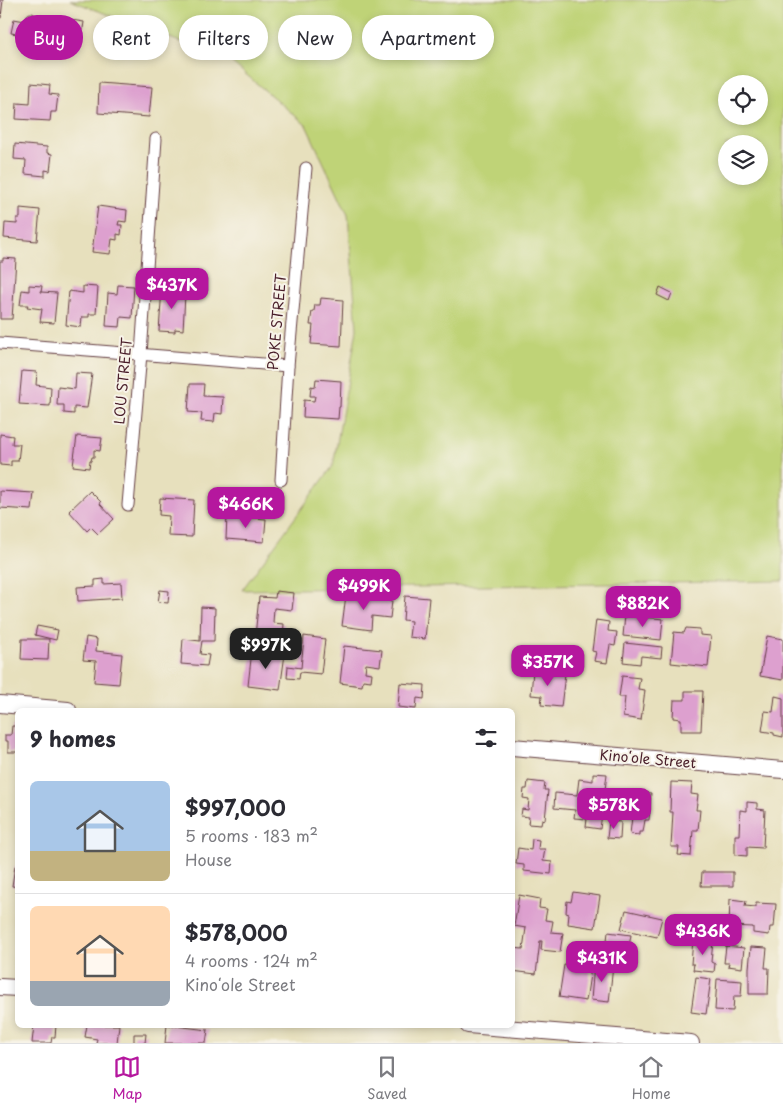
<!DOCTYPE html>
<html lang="en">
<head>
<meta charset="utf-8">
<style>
	:root { --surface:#fff; --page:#f7f7f7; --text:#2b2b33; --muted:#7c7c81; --line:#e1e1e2; --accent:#b5179e }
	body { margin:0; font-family:"Playpen Sans",sans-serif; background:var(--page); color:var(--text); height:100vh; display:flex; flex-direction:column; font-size:19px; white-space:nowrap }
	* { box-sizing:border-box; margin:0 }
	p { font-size:16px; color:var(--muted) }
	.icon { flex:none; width:28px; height:28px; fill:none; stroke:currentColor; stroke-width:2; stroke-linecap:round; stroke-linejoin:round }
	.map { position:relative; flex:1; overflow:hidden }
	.drawer { position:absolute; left:15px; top:708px; width:500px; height:320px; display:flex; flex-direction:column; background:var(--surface); border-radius:8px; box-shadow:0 2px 8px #0003 }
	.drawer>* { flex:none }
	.guide { position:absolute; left:15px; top:15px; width:500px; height:45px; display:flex; gap:10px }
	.tools { position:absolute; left:718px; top:75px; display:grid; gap:10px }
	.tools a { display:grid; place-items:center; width:50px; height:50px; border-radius:50%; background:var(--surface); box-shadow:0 2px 8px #0003; font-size:25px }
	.price { position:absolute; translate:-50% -42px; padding:0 11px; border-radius:10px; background:var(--accent); color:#fff; font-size:16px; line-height:32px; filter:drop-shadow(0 1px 2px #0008) }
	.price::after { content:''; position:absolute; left:50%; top:30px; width:15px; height:11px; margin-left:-8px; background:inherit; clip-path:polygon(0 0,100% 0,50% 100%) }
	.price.active { background:#222; color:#fff }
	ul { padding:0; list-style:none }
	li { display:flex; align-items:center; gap:15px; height:125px; padding:0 15px }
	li+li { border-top:1px solid var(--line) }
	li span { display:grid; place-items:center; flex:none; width:140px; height:100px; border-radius:8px; color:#555 }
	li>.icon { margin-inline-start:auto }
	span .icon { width:60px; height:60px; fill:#fffc; stroke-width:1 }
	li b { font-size:21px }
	h2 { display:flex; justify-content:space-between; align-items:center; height:60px; padding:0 15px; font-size:21px }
	.chip { padding:0 18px; border-radius:22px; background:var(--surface); box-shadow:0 2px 8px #0003; font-size:18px; line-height:45px }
	.chip.active { background:var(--accent); color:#fff }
	.tabs { display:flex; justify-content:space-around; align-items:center; height:70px; border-top:1px solid var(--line); background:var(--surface); font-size:14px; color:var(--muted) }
	.tabs a { display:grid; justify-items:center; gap:2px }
	.tabs .active { color:var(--accent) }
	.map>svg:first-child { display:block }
	.green { fill:#bfd377; stroke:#847951; fill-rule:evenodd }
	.building { fill:#dda0cf }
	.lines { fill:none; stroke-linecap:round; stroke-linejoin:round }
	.street-casing { stroke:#623c41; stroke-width:13 }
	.secondary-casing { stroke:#623c41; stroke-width:18 }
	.street { stroke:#fff; stroke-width:11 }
	.secondary { stroke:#fff; stroke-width:16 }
	.labels { text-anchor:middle; stroke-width:4; stroke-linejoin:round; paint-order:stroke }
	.street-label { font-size:14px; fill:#4a1f2b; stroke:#f7f3e8 }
</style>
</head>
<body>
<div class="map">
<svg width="783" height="1043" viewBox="0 0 783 1043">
	<rect width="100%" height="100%" fill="#f7f3e8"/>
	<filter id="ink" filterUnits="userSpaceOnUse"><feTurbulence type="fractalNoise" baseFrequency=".02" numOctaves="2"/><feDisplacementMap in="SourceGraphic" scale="10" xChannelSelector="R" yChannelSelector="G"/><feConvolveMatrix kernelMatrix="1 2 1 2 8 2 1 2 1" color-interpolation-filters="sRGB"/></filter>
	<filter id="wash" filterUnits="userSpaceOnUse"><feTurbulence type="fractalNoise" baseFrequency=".0096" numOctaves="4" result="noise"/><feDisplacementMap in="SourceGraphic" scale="20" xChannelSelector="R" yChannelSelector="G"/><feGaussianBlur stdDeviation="1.12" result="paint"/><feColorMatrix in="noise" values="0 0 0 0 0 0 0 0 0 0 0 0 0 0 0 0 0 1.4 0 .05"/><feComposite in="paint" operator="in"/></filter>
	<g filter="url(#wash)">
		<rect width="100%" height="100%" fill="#e7e0bd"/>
		<!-- green -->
		<path class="green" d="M70,0H783V581L242,590L333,466L357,329L348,215L306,125L230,61ZM726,84H759V116H726ZM726,144H759V176H726Z"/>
		<g id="blocks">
			<!-- building -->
			<g class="building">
				<path d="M0,0H3L1,18H0Z"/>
				<circle cx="31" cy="18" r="5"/>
				<path d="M39,15L84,22L80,48L35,41Z"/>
				<path d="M14,19L25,21L23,35L11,33Z"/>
				<path d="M31,83L50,85L49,94L58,95L56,112H51L50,121L16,119L17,103L30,104Z"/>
				<path d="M99,83L152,87L149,117L98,113Z"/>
				<path d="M15,144L47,147V153L52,154L50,171L45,170V176L25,174L26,160L14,159Z"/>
				<path d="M98,206L127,210L126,222L119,221L118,225H122L121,235L117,234V240L112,239L110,254L92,252Z"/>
				<path d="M20,208L40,210L37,241L4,238L5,223L17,224V218H20Z"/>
				<path d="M3,258L16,259L12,319H0V261H3Z"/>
				<path d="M29,285L42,286L41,292L57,293L54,323L40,322L42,309L27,307L28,305H20L22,290L29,291Z"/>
				<path d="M118,285L134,286L132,318L121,317L120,327L106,326L108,293L117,294Z"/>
				<path d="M83,286L98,287L96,314H89V317H82L81,327L66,325L69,291L83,293Z"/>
				<path d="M660,287L672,293L669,301L657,295Z"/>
				<path d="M162,288L182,289L181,295H185L183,330L175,329V332L159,331Z"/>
				<path d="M321,298L343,300L341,346L311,344L313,325H310L312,311H314L315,305H320Z"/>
				<path d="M22,371L37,372L36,385L51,387L50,406L19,404Z"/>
				<path d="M76,373L92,374L87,408L74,407V414L64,413V405H57L58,387L75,389Z"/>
				<path d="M316,379L341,381L340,407H339L338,419L303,417L304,400L314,401L315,396H310L311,386L315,387Z"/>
				<path d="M190,384H204L203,396L223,397L222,414L215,413L214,422L201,421L202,413L188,412Z"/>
				<path d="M0,434L13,436L12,444H20L18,461H11V466L0,465Z"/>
				<path d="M77,436L102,438L100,451L94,450V457H92L91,461H90L89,468L73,466Z"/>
				<path d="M0,491L34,493L32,510L0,508Z"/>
				<path d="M90,491L101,502L100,504L114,519L98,534L91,527L87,531L69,511Z"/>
				<path d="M160,498L194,500L192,537L168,536L169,516L159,515Z"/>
				<path d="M227,516L266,519L264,542L226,539Z"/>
				<path d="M104,579V584L121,583L122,598L78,601L77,587L95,586V580Z"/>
				<path d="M160,590L169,591L168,603L158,602Z"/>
				<path d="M276,591L294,593L292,610L274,608L273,623L284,624L283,637L272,636L271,647L254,646L259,597L275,598Z"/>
				<path d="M346,595L392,601L390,618L372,616L371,630L342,626Z"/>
				<path d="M405,596L429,598L425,639L409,637L411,621L403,620Z"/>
				<path d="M201,607L215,608L214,641H202L200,654L209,655L207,666L181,664L183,639L200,641Z"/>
				<path d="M625,615L663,619L661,640L623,636Z"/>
				<path d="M596,620L609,622L608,631L617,632L615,646L610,645L607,663L594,661L596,652L592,651Z"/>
				<path d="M37,626L58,630L56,640L35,635Z"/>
				<path d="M686,628L700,629V635L711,636L708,667L671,663L674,632L684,633Z"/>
				<path d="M304,636L325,639L321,674L300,672L299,679L287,678L288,666L301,668Z"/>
				<path d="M767,636L783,639V680L760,676Z"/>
				<path d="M86,637L97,639L96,651L122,654L119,684L94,682L96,661L83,660Z"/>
				<path d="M22,639H49L48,660L21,659Z"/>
				<path d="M625,643L662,647L661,658L641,656L640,664L623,662Z"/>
				<path d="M344,646L382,650L380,666L366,664L365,672L372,673L371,681L363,680L362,686L340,683Z"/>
				<path d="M252,650L285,654L280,690L248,686Z"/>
				<path d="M533,670L565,674L561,707L541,705L542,696L531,695Z"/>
				<path d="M622,676L640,678L638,689L645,690L641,720L623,717L625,697H619Z"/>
				<path d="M400,683L425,685L424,699L417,698L416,709L398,707Z"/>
				<path d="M685,691H703L701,731H681V719L673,718L674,700H685Z"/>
				<path d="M775,696L783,698V737L774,735V733L762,731L765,711L773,712Z"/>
				<path d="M12,726H18V752H8V741H5V735H11Z"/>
				<path d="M593,773L607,774L600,829L586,827L587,819L574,818L575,810L554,808L555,793L577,795L579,779L593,781Z"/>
				<path d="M528,781L545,783L544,790H548L545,820L542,819L541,825L528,824L529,817L521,816L522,809L528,810L529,799L523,798L524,789H527Z"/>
				<path d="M671,782L692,783L691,794L698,795L696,810H700L698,830H693L691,856L678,855L679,847H671L673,812H670Z"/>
				<path d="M631,791L651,793L649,820H645L643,832H639V835L630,834L632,817H629Z"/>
				<path d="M747,802L757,803V809L765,810L763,848L747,847V856L735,855V835H739L740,810L747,811Z"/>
				<path d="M609,821L621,822L620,839L607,838Z"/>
				<path d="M532,839L539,840L538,849H545L543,861L552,862L551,874L524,871V865L516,864L518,848L531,850Z"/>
				<path d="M15,866H18V887L12,886Z"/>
				<path d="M702,872H733V886H701Z"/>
				<path d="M573,892L600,896L595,928L568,924L569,914L566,913L567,901L571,902Z"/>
				<path d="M519,895L540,899L539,908L547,909L545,920L553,921L551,932L563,933L560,952L541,950L542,941H540L536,974L512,971V948L523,949L526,928L514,926Z"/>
				<path d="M730,899L746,901L745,906L756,907V903L776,904L774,927H770L769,935L753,933V927L729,926Z"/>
				<path d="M626,910L662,918L657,937L621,929Z"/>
				<path d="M608,932L631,935L628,952L606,949Z"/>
				<path d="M693,939L713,941L711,962L715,964L714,972L693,970L694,964H691Z"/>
				<path d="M726,946L744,948L742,968L728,966L729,963H724Z"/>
				<path d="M751,947L767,948L765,968H769L768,994H749V968Z"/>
				<path d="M594,964L613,966L609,1002L591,1000Z"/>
				<path d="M564,965L591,968L586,1001L559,997Z"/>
				<path d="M696,977L711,979L706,1014L691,1012Z"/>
				<path d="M717,979L742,981L741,996H734L733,1011L715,1010Z"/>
				<path d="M34,1025H56L55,1037H52L51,1043H32Z"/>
				<path d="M87,1025H119L117,1043H96L97,1039L85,1037Z"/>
				<path d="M167,1025L208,1030L206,1043H165Z"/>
				<path d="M134,1034H146L145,1043H134Z"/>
			</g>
		</g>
	</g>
	<g filter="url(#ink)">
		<use href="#blocks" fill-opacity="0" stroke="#623c41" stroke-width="1"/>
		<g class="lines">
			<defs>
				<g id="street">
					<path d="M0,343L288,366"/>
					<path d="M281,480L288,366L306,168"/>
					<path d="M128,505L141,354L156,139"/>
				</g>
				<g id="secondary">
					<path d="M0,704L68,710"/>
					<path d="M512,747L783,770"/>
					<path d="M0,987L18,988"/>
					<path d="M468,1025L691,1043"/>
				</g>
			</defs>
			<!-- street casing -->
			<use href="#street" class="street-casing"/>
			<!-- secondary casing -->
			<use href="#secondary" class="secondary-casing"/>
			<!-- street -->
			<use href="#street" class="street"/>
			<!-- secondary -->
			<use href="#secondary" class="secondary"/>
		</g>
	</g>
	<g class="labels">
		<!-- street labels -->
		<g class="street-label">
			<text transform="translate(277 322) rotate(-85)" y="5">POKE STREET</text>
			<text transform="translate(123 381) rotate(-85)" y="5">LOU STREET</text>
			<text transform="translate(648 759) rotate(5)" y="5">Kinoʻole Street</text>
		</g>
	</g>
</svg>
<div class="tools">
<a><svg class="icon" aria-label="locate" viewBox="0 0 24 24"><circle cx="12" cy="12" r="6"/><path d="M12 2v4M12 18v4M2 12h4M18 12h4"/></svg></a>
<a><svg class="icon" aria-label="layers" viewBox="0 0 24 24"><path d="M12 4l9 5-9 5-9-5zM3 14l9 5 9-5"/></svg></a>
</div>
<b class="price" style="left:172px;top:310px">$437K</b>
<b class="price" style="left:246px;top:529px">$466K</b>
<b class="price" style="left:364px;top:611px">$499K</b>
<b class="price" style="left:643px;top:628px">$882K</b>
<b class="price active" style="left:266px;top:670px">$997K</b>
<b class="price" style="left:548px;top:687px">$357K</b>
<b class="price" style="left:614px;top:830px">$578K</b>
<b class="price" style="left:703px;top:956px">$436K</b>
<b class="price" style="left:602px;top:983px">$431K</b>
<div class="guide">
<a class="chip active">Buy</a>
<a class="chip">Rent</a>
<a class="chip">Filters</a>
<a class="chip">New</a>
<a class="chip">Apartment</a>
</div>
<section class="drawer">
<h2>9 homes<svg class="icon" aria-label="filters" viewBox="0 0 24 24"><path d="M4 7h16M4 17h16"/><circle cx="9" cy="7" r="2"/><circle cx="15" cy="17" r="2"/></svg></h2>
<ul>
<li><span style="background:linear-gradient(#a9c7e8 70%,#c2b280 0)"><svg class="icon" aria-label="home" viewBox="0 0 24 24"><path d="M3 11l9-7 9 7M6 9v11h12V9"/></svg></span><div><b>$997,000</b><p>5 rooms · 183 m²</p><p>House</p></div></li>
<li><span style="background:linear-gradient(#ffd9b3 75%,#9aa5b1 0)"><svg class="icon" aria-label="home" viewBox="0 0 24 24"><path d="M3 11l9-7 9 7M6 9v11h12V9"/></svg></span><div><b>$578,000</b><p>4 rooms · 124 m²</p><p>Kinoʻole Street</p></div></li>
</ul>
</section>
</div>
<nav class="tabs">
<a class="active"><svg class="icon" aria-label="map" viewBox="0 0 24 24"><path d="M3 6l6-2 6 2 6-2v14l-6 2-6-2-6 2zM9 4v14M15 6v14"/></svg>Map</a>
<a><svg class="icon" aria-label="saved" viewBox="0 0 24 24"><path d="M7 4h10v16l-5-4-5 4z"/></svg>Saved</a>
<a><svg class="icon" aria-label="home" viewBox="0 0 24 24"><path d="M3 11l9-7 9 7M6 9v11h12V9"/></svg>Home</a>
</nav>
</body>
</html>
